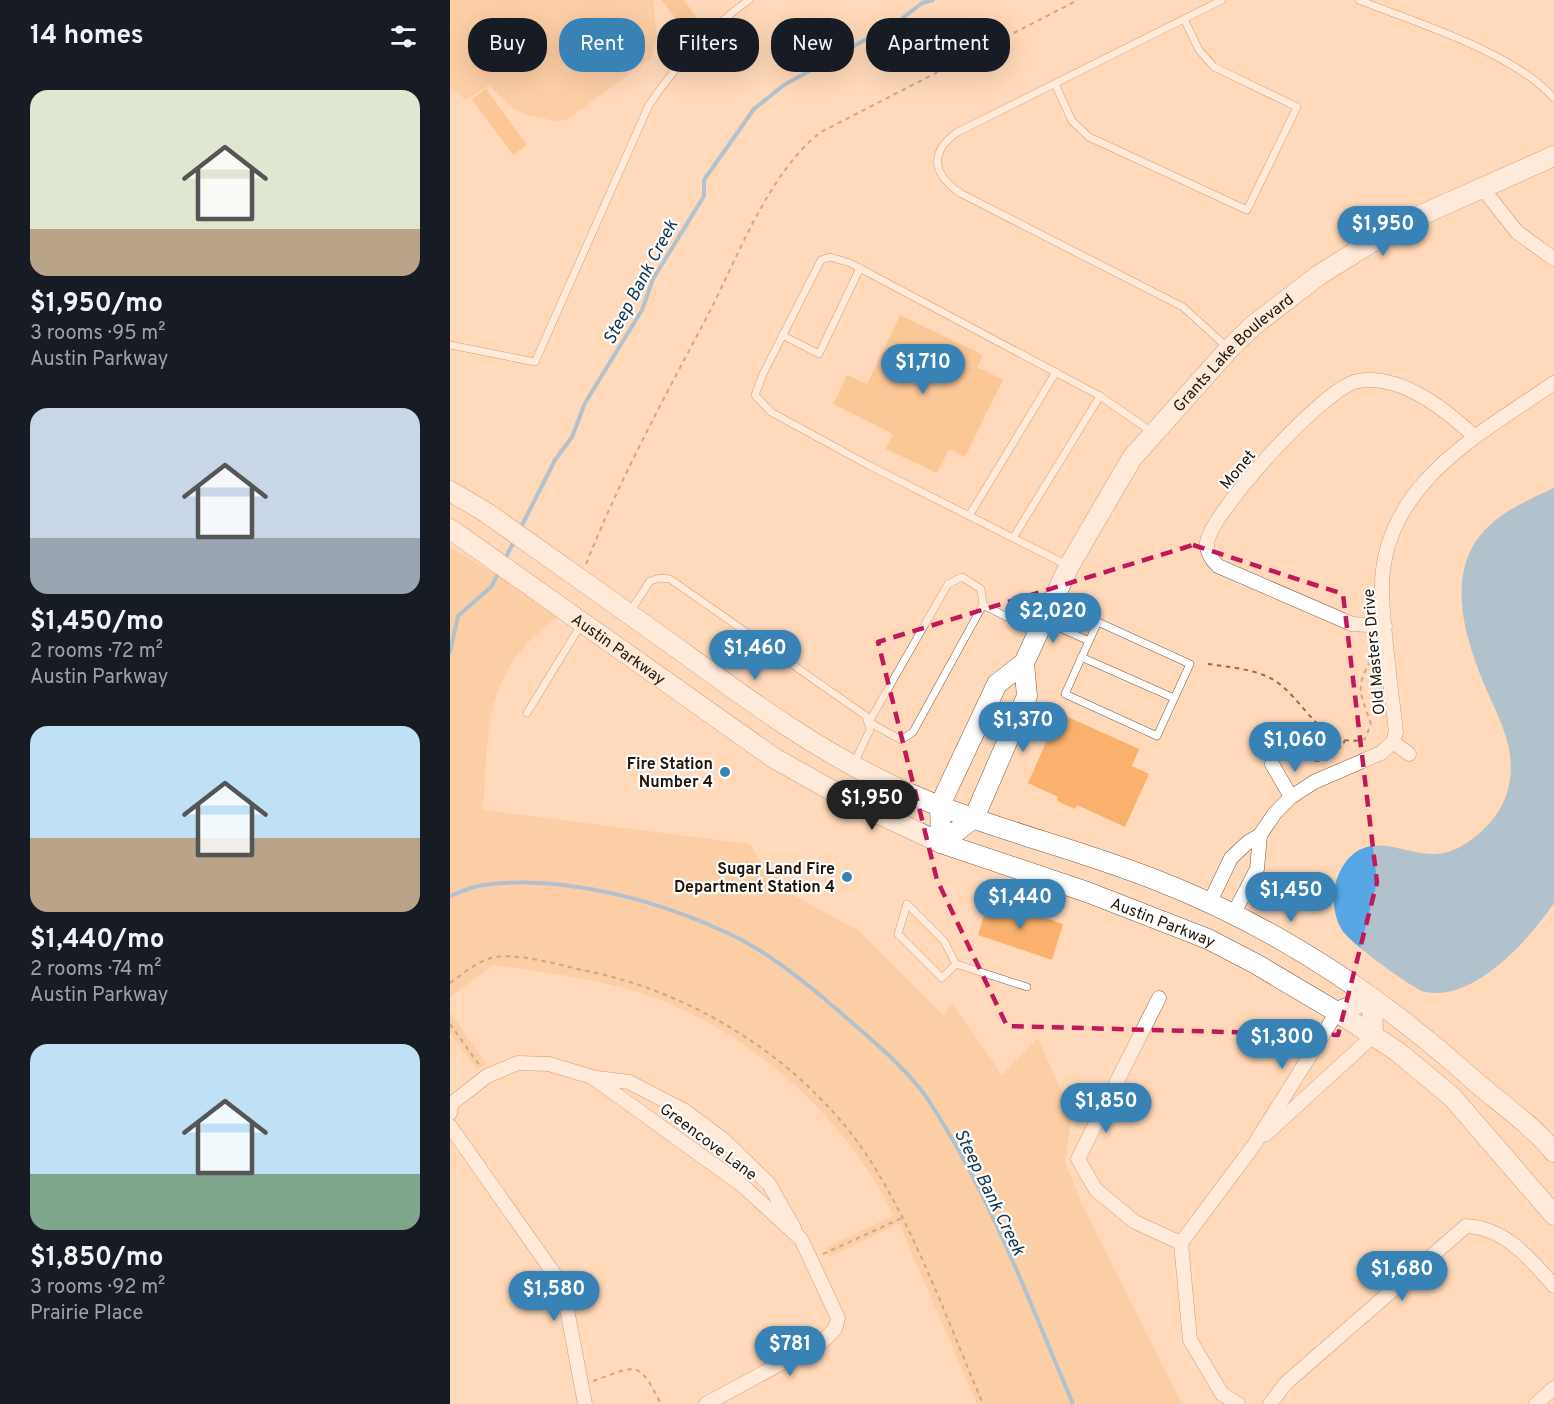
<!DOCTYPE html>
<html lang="en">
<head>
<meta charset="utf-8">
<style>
	:root { --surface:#171b24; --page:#20242c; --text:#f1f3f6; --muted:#9ea1a6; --accent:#3982b6 }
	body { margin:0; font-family:Overpass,sans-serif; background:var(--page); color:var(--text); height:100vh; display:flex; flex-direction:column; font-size:22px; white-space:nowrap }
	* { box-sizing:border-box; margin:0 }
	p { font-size:20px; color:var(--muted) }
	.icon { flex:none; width:33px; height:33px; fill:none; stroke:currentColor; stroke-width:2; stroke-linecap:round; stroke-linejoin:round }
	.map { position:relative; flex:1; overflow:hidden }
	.panel { display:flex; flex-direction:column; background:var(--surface); width:450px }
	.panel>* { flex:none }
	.hud { position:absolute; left:18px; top:18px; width:570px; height:54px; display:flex; gap:12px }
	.price { position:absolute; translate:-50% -51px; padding:0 14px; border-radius:21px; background:var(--accent); color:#fff; font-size:20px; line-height:39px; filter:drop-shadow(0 2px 3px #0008) }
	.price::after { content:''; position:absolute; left:50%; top:36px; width:18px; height:14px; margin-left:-9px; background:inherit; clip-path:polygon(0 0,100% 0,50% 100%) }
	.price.selected { background:#222; color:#fff }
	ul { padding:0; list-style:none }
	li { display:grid; align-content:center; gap:12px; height:318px; padding:0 30px }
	li span { display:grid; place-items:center; height:186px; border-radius:18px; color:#555 }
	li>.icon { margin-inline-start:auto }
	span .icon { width:108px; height:108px; fill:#fffc; stroke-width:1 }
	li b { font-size:26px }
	h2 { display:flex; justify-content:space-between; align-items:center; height:72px; padding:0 30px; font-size:26px }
	.chip { padding:0 21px; border-radius:24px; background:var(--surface); box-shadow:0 6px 24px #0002; font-size:21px; line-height:54px }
	.chip.selected { background:var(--accent); color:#fff }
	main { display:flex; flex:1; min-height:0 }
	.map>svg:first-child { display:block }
	.green { fill:#f9c08d }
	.water { fill:#56a7e4 }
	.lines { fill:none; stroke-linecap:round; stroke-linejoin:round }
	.stream { stroke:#56a7e4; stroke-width:4 }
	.building { fill:#f9b16d }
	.lane-casing { stroke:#7d5d40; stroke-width:8 }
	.street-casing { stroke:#7d5d40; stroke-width:15 }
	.secondary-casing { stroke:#7d5d40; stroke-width:21 }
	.path { stroke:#89705b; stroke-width:2; stroke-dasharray:4.5 4.5; stroke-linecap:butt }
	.lane { stroke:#fff; stroke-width:7 }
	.street { stroke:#fff; stroke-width:14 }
	.secondary { stroke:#fff; stroke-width:20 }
	.marked { fill:none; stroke:#c2185b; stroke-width:4.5; stroke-dasharray:12 8; stroke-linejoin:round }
	.poi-dot { fill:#3982b6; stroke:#fff; stroke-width:2 }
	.labels { text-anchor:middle; stroke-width:4.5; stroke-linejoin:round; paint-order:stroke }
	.street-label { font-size:16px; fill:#23160a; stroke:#fff }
	.poi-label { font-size:16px; font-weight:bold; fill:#23160a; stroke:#fff; text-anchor:end }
	.water-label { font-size:18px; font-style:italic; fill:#13364f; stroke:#fff }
</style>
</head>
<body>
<main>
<section class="panel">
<h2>14 homes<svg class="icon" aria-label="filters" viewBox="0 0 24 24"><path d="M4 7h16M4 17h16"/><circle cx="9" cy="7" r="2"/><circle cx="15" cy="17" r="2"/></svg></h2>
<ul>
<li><span style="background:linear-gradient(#dfe7d0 75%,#b9a48a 0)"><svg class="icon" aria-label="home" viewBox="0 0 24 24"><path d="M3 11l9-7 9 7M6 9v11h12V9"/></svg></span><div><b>$1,950/mo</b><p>3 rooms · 95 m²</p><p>Austin Parkway</p></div></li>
<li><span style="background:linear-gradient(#c9d6e8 70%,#9aa5b1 0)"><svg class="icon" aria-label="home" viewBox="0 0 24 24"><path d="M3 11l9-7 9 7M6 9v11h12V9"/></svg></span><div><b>$1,450/mo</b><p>2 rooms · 72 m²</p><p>Austin Parkway</p></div></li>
<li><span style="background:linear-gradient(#bfe0f5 60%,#b9a48a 0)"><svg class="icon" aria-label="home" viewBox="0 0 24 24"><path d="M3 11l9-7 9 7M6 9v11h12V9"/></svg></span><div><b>$1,440/mo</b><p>2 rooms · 74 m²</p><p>Austin Parkway</p></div></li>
<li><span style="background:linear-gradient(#bfe0f5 70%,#7fa58c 0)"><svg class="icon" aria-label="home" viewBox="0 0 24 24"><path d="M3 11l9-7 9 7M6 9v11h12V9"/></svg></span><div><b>$1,850/mo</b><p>3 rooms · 92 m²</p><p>Prairie Place</p></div></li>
</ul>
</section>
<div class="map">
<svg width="1104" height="1404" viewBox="0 0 1104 1404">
	<rect width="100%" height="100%" fill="#ffd9b9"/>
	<!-- green -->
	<g class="green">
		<path d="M0,0H203L207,36L201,58L117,120L105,121L74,114L60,107L39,85L16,100L0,86Z"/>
		<path d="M0,547L112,614C33,668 39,724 33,810L300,844L325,885L409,931L493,1015L503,1004L552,1075L588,1038L622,1115L615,1163L633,1206L732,1404H527L449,1224L379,1257L375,1248L443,1216C437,1200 428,1186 419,1172C369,1096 293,1032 208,999C155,979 99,973 43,965L0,997Z"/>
		<path d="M0,1012L36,1064L27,1069L0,1033Z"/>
	</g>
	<!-- water -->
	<path class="water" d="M1104,488V903C1082,935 1042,981 1002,991C994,993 984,994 975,992C961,988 899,942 892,930C884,917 882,900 885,886C887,876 892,866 899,858C924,832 955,855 985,854C1004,853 1019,843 1033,830C1046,818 1056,802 1059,784C1066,751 1051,722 1038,693C1015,641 991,568 1041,524C1059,508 1082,498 1104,488Z"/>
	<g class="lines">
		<!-- stream -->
		<g class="stream">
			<path d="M70,529L105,460L122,437L135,403L192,310L203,279L254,196V180L304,109L334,85L449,21L472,3L483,0"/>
			<path d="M54,561L64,541"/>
			<path d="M0,652L8,616L41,587L50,570"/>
			<path d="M0,896C11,892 23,886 34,885C116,874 215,902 288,938C329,959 373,997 407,1027C431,1048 459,1072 477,1098C539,1192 579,1301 623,1404"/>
		</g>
	</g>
	<!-- building -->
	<g class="building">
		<path d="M212,0H234L248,20L234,30Z"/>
		<path d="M36,89L77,145L63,155L22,99Z"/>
		<path d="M450,315L533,355L527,367L553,380L515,457L499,449L487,473L436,449L443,434L383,404L397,375L417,384Z"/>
		<path d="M609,713L689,749L682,766L699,774L675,827L627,805L625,809L607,801L608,797L578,783Z"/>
		<path d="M539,899L613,924L602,960L528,935Z"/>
	</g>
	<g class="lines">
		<defs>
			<g id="lane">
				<path d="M772,0L506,133C478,154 484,175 510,193L733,307L777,347"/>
				<path d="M909,0C969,24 1061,51 1104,98"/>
				<path d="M605,84L622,121L639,137L797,210L847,107L764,67L749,50L734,19"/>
				<path d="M332,335L369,354L410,268"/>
				<path d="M0,345L85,362L199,105C227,64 258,29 299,0"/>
				<path d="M519,516L606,372"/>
				<path d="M563,538L650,396"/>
				<path d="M617,565L420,466L321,412L305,395L313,374L371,260L380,257L400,263L650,396L702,432"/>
				<path d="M512,577L531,589L533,605L463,732L451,740L419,722L498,584Z"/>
				<path d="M533,605L585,631"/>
				<path d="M180,612L200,581L210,578L220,579L416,716L420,730L404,763"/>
				<path d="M595,621L639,641L648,622L740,664L707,736L615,694L639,641"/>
				<path d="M631,657L724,698"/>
				<path d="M77,713L132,623"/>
				<path d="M506,964L494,941L457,904L448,934L492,978L506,964L577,987"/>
			</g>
			<g id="street">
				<path d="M1033,189L1067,232L1104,259"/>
				<path d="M935,626L902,624L768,566C762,560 756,552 757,542C763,510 877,385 908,381C952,374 996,410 1025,437"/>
				<path d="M943,742L959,754"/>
				<path d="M822,764L841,797"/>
				<path d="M760,902L781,858L797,843L810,835L825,813L841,797L864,782L931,753L943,742L946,732C941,687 934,641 932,595C928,487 1027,436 1104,383"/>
				<path d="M784,913L807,869L810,835"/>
				<path d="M709,998L628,1159L646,1190L685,1222L731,1243"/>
				<path d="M147,1078L179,1082L235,1111L274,1140L319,1184L344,1228"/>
				<path d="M0,1113L1,1104L37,1076L68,1063L99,1064L142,1077L292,1185L351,1239L388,1318L385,1329L374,1340L256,1404"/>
				<path d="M0,1126L107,1278L115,1299L135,1404"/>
				<path d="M816,1134L923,1036"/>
				<path d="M788,1404L772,1394L740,1340L731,1243L804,1145L887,1012"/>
				<path d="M820,1404L836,1383L1016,1226C1055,1228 1080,1258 1104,1286"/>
				<path d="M1086,1404L1104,1388"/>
			</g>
			<g id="secondary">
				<path d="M0,491L37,513C100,558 164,603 227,648C297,699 366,750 445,787C528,826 620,846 706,880C822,925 927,994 1019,1076C1044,1099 1084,1126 1104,1152"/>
				<path id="s1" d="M0,529L324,758L397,799L491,843L637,892L758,939L806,964L887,1012L948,1052L1002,1097L1104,1215"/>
				<path id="s2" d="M491,843L524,818L577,696L574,663L619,566L682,458L779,349L804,325L869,275L951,224L1104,156"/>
				<path d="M491,843L490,805L547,684L574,663"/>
				<path d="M887,1012L922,998L923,1036"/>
			</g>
		</defs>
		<!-- lane casing -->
		<use href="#lane" class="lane-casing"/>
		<!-- street casing -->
		<use href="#street" class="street-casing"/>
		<!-- secondary casing -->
		<use href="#secondary" class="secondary-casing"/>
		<!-- path -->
		<g class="path">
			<path d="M136,564C171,476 217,393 261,309C289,253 321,170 371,132L628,0"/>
			<path d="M758,664C779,667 804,669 822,679C854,697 871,751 915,739L921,724C910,690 904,690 923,656"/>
			<path d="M837,738L866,761L880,759L895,741"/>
			<path d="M0,983C12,974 24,964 38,959C62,950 111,966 137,971C251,994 364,1068 425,1168C470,1242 499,1325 533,1404"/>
			<path d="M0,1024L30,1066"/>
			<path d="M373,1254L452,1218"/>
			<path d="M143,1381C188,1365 188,1359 211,1404"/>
		</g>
		<!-- lane -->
		<use href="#lane" class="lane"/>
		<!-- street -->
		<use href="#street" class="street"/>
		<!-- secondary -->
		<use href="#secondary" class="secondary"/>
	</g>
	<!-- marked area -->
	<path d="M0 0H1104V1404H0ZM743,545L893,594L927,882L888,1035L557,1026L487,880L428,642Z" fill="#ffd9b9" fill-opacity=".55" fill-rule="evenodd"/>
	<path class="marked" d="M743,545L893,594L927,882L888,1035L557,1026L487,880L428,642Z"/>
	<!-- markers -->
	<g class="poi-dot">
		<circle cx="275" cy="772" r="6"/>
		<circle cx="397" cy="877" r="6"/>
	</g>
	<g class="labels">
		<!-- street labels -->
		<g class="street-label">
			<text dy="6" stroke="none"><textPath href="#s2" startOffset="586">Grants Lake Boulevard</textPath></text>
			<text transform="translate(787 469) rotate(-50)" y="6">Monet</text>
			<text dy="6" stroke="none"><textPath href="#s1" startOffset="207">Austin Parkway</textPath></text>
			<text transform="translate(923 652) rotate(-95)" y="6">Old Masters Drive</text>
			<text dy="6" stroke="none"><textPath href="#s1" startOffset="820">Austin Parkway</textPath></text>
			<text transform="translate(259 1141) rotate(37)" y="6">Greencove Lane</text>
		</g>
		<!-- poi labels -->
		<g class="poi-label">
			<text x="263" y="769">Fire Station<tspan x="263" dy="18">Number 4</tspan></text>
			<text x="385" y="874">Sugar Land Fire<tspan x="385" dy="18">Department Station 4</tspan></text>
		</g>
		<!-- water labels -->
		<g class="water-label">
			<text transform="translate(190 282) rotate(-62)" y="6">Steep Bank Creek</text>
			<text transform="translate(540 1192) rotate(64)" y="6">Steep Bank Creek</text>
		</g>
	</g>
</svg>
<b class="price" style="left:933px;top:257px">$1,950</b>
<b class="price" style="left:473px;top:395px">$1,710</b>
<b class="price" style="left:603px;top:644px">$2,020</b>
<b class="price" style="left:305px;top:681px">$1,460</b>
<b class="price" style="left:573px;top:753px">$1,370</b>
<b class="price" style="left:845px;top:773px">$1,060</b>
<b class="price selected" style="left:422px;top:831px">$1,950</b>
<b class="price" style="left:841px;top:923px">$1,450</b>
<b class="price" style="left:570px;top:930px">$1,440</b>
<b class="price" style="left:832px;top:1070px">$1,300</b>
<b class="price" style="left:656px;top:1134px">$1,850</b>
<b class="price" style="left:952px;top:1302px">$1,680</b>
<b class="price" style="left:104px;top:1322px">$1,580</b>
<b class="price" style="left:340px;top:1377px">$781</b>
<div class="hud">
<a class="chip">Buy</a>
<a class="chip selected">Rent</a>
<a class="chip">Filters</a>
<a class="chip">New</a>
<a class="chip">Apartment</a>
</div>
</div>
</main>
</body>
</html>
